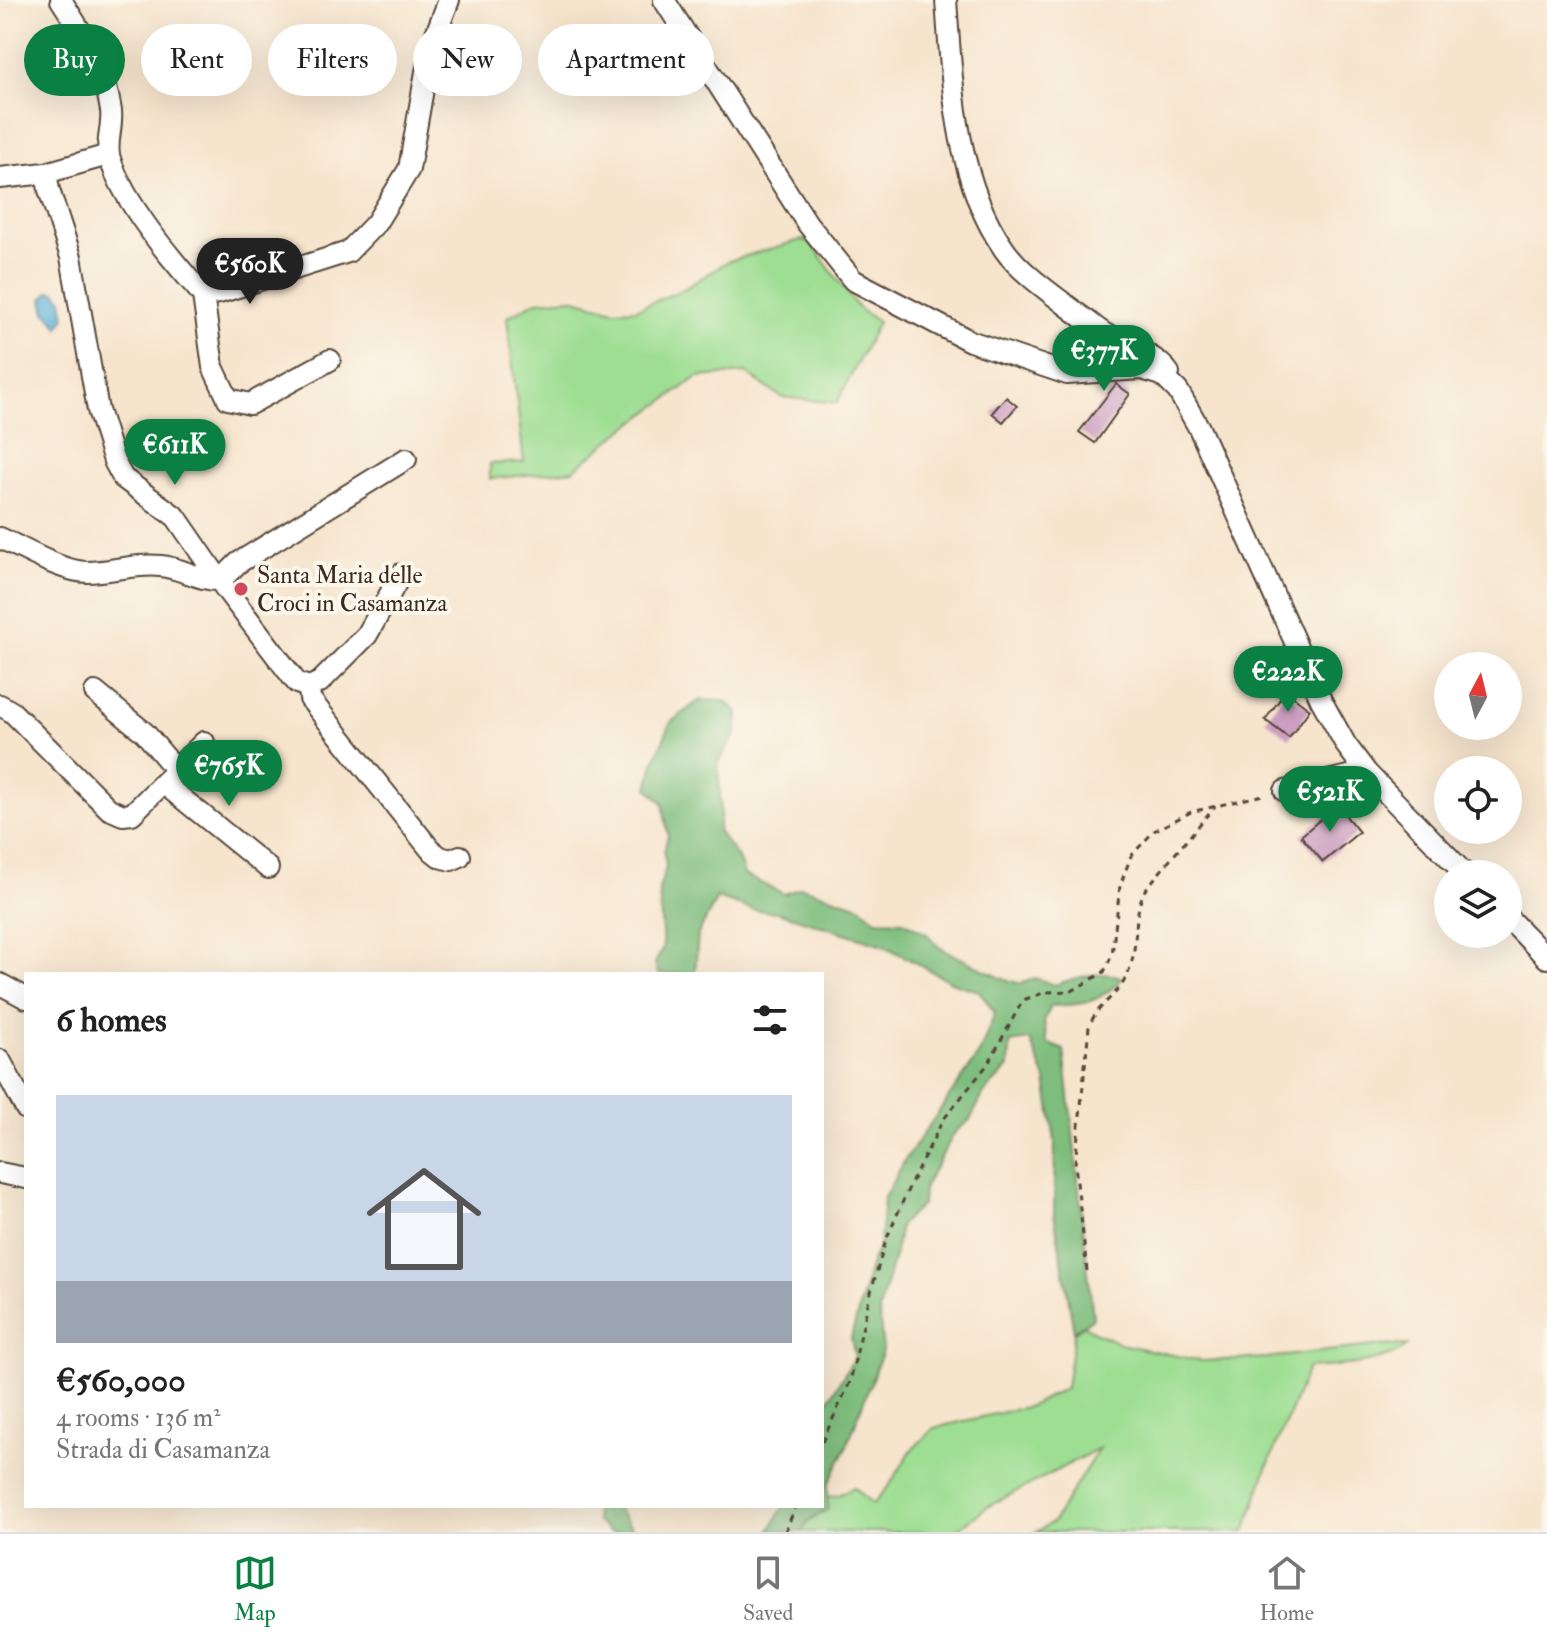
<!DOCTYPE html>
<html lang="en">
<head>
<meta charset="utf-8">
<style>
	:root { --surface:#fff; --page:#f2f2f2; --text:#222; --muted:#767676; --line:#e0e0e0; --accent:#0b8043 }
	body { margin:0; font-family:"IM FELL Double Pica",serif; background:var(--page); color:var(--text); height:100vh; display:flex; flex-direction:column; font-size:30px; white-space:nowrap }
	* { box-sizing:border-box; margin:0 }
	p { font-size:26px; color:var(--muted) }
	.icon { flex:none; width:44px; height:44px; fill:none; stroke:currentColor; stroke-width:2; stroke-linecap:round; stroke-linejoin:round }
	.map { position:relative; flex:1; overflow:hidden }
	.details { position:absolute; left:24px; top:972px; width:800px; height:536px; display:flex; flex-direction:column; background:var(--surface); border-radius:0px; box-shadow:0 8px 32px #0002 }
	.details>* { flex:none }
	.guide { position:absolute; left:24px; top:24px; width:800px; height:72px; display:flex; gap:16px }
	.needle { width:52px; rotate:7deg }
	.controls { position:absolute; left:1434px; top:652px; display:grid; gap:16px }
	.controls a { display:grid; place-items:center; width:88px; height:88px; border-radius:50%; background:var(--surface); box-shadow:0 8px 32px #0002; font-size:40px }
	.price { position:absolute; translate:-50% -68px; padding:0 18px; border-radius:28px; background:var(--accent); color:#fff; font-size:26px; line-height:52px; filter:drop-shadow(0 2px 4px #0008) }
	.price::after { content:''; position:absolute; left:50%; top:48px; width:24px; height:18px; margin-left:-12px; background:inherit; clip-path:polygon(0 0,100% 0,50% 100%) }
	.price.on { background:#222; color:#fff }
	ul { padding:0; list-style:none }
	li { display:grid; align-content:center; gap:16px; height:424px; padding:0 32px }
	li+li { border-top:2px solid var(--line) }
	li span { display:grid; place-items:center; height:248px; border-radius:0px; color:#555 }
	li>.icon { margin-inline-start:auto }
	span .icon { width:144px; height:144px; fill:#fffc; stroke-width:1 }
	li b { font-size:34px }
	h2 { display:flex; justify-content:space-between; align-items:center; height:96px; padding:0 32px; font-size:34px }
	.tag { padding:0 28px; border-radius:36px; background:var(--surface); box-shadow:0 8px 32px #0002; font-size:28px; line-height:72px }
	.tag.on { background:var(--accent); color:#fff }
	.tabs { display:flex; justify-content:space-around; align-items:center; height:112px; border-top:2px solid var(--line); background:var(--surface); font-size:22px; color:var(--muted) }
	.tabs a { display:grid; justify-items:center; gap:4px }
	.tabs .on { color:var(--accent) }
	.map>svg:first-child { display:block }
	.green { fill:#9ede93; stroke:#6c8458; stroke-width:2 }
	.forest { fill:#7ebd7d; stroke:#5c744e; stroke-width:2 }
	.water { fill:#5bb0d7; stroke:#4b6d7a; stroke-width:2 }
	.building { fill:#cc9ec1 }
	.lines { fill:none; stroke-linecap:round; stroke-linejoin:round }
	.minor-casing { stroke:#574638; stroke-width:24 }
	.path { stroke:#574638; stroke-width:3; stroke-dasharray:6 6; stroke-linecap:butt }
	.minor { stroke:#fff; stroke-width:20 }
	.poi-dot { fill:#d1495b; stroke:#fbf7ec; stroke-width:3 }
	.labels { text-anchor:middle; stroke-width:8; stroke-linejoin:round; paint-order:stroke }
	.poi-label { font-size:24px; fill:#3b2a1e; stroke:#fbf7ec; text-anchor:start }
</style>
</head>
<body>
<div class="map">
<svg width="1547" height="1532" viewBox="0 0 1547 1532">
	<rect width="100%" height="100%" fill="#fbf7ec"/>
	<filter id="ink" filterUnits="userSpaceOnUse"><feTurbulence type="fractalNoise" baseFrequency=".0125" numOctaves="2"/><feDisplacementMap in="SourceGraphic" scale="16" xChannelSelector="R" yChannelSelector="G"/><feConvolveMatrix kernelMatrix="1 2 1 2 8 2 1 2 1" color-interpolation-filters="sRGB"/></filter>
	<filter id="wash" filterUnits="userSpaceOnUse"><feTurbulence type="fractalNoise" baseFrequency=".006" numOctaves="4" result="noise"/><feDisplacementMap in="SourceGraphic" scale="32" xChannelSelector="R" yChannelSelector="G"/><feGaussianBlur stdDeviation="1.8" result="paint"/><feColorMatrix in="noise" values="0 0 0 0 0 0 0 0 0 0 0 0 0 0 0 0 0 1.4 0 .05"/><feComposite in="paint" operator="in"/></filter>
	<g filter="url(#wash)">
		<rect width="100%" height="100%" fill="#f6e4cc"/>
		<!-- green -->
		<g class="green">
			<path d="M801,240L810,242L858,308L878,322L837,403L781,397L746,373L698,377L620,432L573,470L490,479V464L524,462L507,317L537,301L572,298L614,310L636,309L682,290L729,261Z"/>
			<path d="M1084,1325L1096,1333L1125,1345L1201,1361L1267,1358L1372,1346L1408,1345C1386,1365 1337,1366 1308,1368L1266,1470L1245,1532H1036L1053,1522L1099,1448L987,1507L954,1532H802L808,1522L828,1509V1497L839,1495L854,1487L873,1504L889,1486L911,1451L934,1428L1030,1406L1066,1388L1074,1333Z"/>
		</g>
		<!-- forest -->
		<g class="forest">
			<path d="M700,700L725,701L738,712L737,732L718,764L721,812L718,831C731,851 738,851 744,875L784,894L802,887L860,906L876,920L903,921L926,933L940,948L1001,978L1021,984L1035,978L1055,985C1073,978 1106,969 1123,978C1097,1004 1087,1004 1051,1006L1044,1021L1047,1043L1064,1050L1093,1318L1074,1331L1054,1214L1055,1141L1050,1106L1046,1080L1030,1040L1010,1043L1009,1067L984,1093L970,1120L955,1132L923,1189L922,1205L900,1225L895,1253L879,1310L883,1350L846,1448L828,1485V1509L808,1522L802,1532H769L784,1506H822V1410L855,1357L851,1338L871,1263L880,1243L884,1197L905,1160L979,1054L995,1013L979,991L953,983L883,945L777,912L753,910L717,898L698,934L695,974H658L655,963L663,948L659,890L666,867L664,852L668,835L663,803L648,788L654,762L671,722Z"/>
			<path d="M595,1506H619L618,1510L635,1532H610L596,1521Z"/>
		</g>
		<!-- water -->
		<path class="water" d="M50,291L56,292L62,299L65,318L59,327L46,312L43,299Z"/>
		<g id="blocks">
			<!-- building -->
			<g class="building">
				<path d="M1116,384L1130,394L1095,443L1079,432Z"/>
				<path d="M1006,397L1017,406L1003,422L992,413Z"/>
				<path d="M1286,691L1310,709L1289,738L1265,720Z"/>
				<path d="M1337,805L1359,832L1323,862L1301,836Z"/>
			</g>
		</g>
	</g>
	<g filter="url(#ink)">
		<use href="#blocks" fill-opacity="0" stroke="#574638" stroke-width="2"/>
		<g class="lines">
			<defs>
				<g id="minor">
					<path d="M61,0C82,32 106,72 111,111C113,127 105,144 110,159C125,205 171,259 203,295L219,293L348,252L376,223L409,169L430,49L449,0"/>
					<path d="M664,0L807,223L853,280L970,341L1067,374L1141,369L1162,375L1178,391L1199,428L1321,700L1346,745L1366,772L1465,874"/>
					<path d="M946,0C952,82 955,179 1004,249C1021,274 1058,298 1082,317C1091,323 1098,330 1107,335C1127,346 1156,354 1169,373"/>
					<path d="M46,173L49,190L71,257L98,410L114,461L123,478L176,517L227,591L297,683L309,687L320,682L367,635L401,574"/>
					<path d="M0,178L46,173L108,155"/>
					<path d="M203,295L213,367L228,399L250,404L330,360"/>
					<path d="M0,538C23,548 62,572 87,572C112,572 135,563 161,566C182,568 199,581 221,580L238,563L406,459"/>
					<path d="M309,687L310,699L430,849L440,857L451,860L460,856"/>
					<path d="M95,692L145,733L176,770L187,768"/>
					<path d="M0,705L12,712L109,809L123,815L132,814L204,742"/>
					<path d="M163,783L268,868"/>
					<path d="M1285,791L1366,772"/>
					<path d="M1508,918L1547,958"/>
					<path d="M0,984L26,998"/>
					<path d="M0,1060L26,1109"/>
					<path d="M0,1173L26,1178"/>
				</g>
			</defs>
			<!-- minor casing -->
			<use href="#minor" class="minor-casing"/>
			<!-- path -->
			<g class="path">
				<path d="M1087,1271L1075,1164L1089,1027C1097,1003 1121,995 1129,971C1139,944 1132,915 1145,890L1215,806"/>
				<path d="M822,1442L850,1382L870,1295L886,1240L910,1185L943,1120L988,1064L1023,1000L1046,992L1072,991L1104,972L1112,955L1120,886L1131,856L1154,831L1191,812L1267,794"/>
				<path d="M785,1532L796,1506"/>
			</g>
			<!-- minor -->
			<use href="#minor" class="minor"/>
		</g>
	</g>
	<!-- markers -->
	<circle class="poi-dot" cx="241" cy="589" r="8"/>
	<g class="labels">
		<!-- poi labels -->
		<g class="poi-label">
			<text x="257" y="583">Santa Maria delle<tspan x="257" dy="28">Croci in Casamanza</tspan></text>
		</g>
	</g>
</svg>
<div class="controls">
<a><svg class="needle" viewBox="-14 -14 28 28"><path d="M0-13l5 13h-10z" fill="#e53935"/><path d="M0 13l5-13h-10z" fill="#767676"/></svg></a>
<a><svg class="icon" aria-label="locate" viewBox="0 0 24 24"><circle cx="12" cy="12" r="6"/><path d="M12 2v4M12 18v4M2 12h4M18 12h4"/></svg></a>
<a><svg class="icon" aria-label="layers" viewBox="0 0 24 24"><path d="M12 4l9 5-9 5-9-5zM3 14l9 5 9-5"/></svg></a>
</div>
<b class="price on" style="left:250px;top:306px">€560K</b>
<b class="price" style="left:1104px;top:393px">€377K</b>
<b class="price" style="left:175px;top:487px">€611K</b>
<b class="price" style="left:1288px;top:714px">€222K</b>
<b class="price" style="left:229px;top:808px">€765K</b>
<b class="price" style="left:1330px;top:834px">€521K</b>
<div class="guide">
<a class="tag on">Buy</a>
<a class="tag">Rent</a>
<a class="tag">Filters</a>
<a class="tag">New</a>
<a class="tag">Apartment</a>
</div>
<section class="details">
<h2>6 homes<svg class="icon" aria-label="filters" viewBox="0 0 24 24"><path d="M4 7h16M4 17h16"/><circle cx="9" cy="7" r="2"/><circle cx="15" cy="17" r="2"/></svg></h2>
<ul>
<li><span style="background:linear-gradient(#c9d6e8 75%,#9aa5b1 0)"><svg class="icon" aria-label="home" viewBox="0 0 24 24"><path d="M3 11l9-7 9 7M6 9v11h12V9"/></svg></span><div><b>€560,000</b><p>4 rooms · 136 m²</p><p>Strada di Casamanza</p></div></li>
</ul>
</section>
</div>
<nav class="tabs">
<a class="on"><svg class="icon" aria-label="map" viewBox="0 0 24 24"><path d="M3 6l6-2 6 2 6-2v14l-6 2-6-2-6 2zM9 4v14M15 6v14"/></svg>Map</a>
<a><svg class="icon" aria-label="saved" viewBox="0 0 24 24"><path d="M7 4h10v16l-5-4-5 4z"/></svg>Saved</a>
<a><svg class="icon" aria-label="home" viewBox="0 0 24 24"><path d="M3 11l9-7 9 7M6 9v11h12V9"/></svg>Home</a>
</nav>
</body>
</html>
